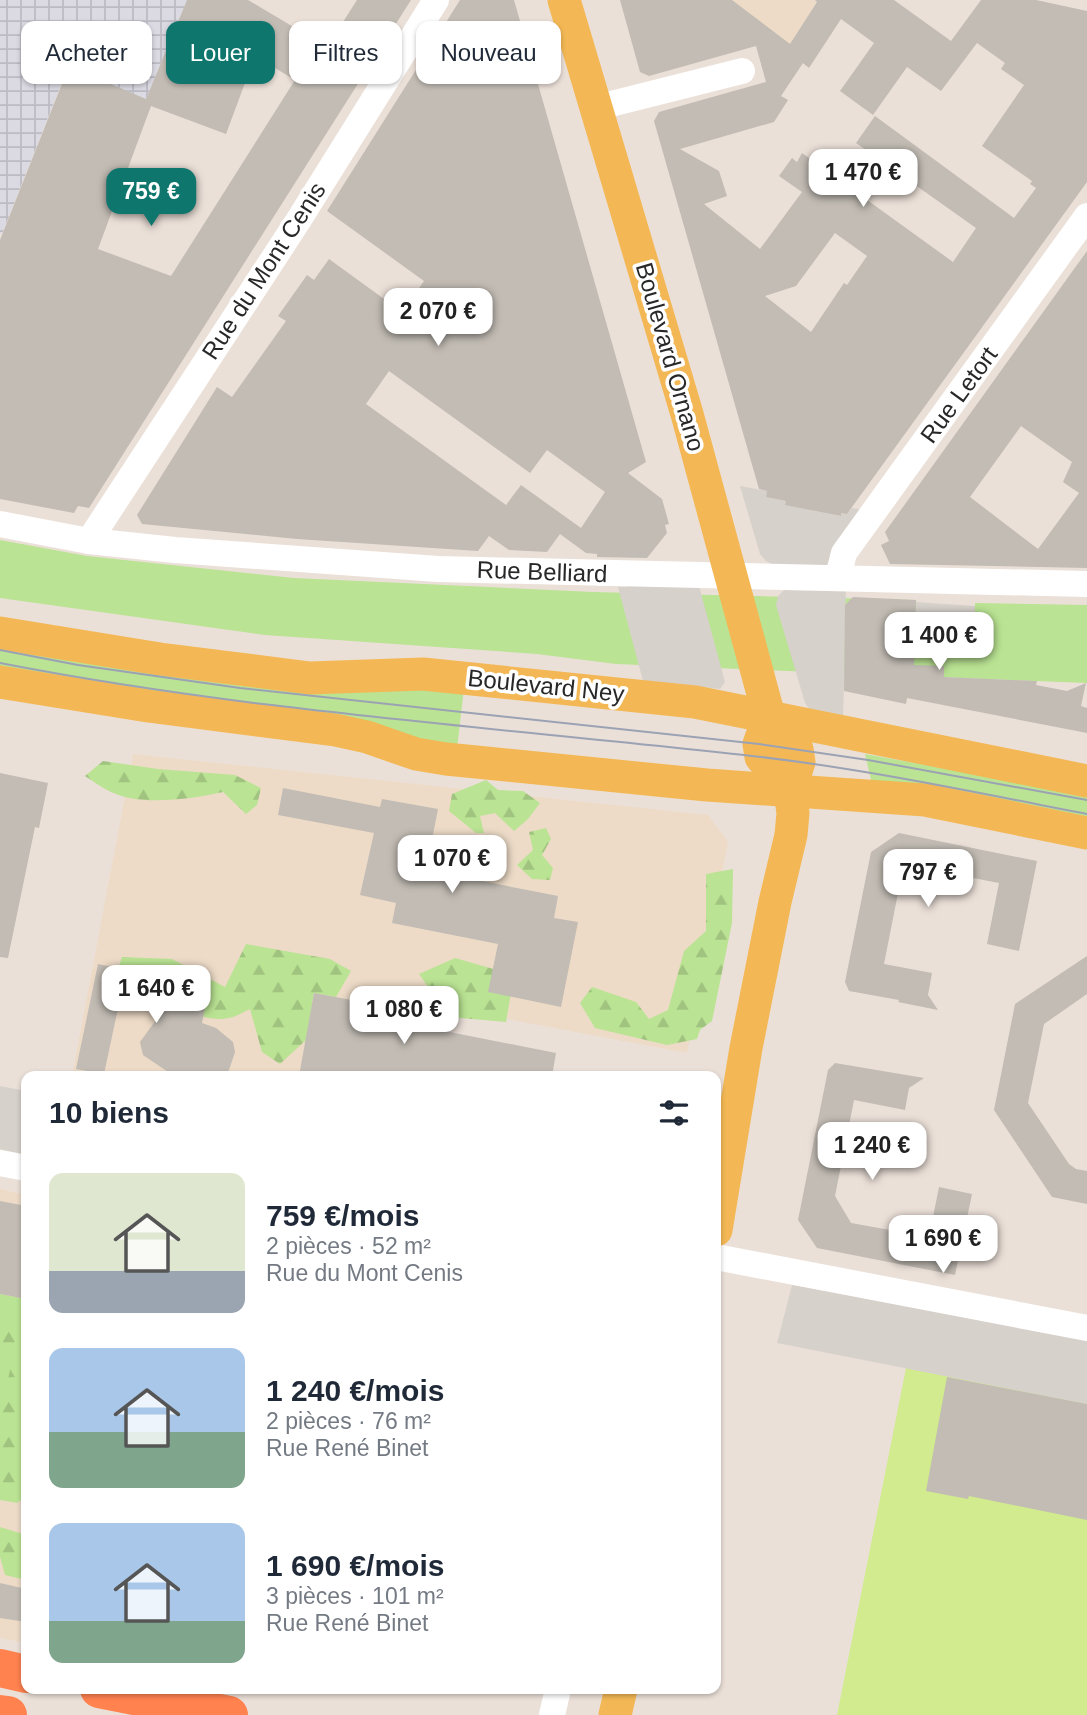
<!DOCTYPE html>
<html lang="fr">
<head>
<meta charset="utf-8">
<style>
	:root { --surface:#fff; --page:#f6f6f7; --text:#1f2937; --muted:#747a83; --accent:#0f766e }
	body { margin:0; font-family:Arial,sans-serif; background:var(--page); color:var(--text); height:100vh; display:flex; flex-direction:column; font-size:26px; white-space:nowrap }
	* { box-sizing:border-box; margin:0 }
	p { font-size:23px; color:var(--muted) }
	.icon { flex:none; width:38px; height:38px; fill:none; stroke:currentColor; stroke-width:2; stroke-linecap:round; stroke-linejoin:round }
	.map { position:relative; flex:1; overflow:hidden }
	.drawer { position:absolute; left:21px; top:1071px; width:700px; height:623px; display:flex; flex-direction:column; background:var(--surface); border-radius:14px; box-shadow:0 2px 5px #0004 }
	.drawer>* { flex:none }
	.top-card { position:absolute; left:21px; top:21px; width:700px; height:63px; display:flex; gap:14px }
	.price { position:absolute; translate:-50% -60px; padding:0 16px; border-radius:14px; background:#fff; color:#222; font-size:23px; line-height:46px; filter:drop-shadow(0 2px 4px #0008) }
	.price::after { content:''; position:absolute; left:50%; top:42px; width:21px; height:16px; margin-left:-10px; background:inherit; clip-path:polygon(0 0,100% 0,50% 100%) }
	.price.current { background:var(--accent); color:#fff }
	ul { padding:0; list-style:none }
	li { display:flex; align-items:center; gap:21px; height:175px; padding:0 28px }
	li span { display:grid; place-items:center; flex:none; width:196px; height:140px; border-radius:14px; color:#555 }
	li>.icon { margin-inline-start:auto }
	span .icon { width:84px; height:84px; fill:#fffc; stroke-width:1 }
	li b { font-size:30px }
	h2 { display:flex; justify-content:space-between; align-items:center; height:84px; padding:0 28px; font-size:30px }
	.chip { padding:0 24px; border-radius:14px; background:var(--surface); box-shadow:0 2px 5px #0004; font-size:24px; line-height:63px }
	.chip.current { background:var(--accent); color:#fff }
	.map>svg:first-child { display:block }
	.industrial { fill:url(#industrial-grid) }
	.education { fill:#eddbc7 }
	.green { fill:#bae393 }
	.forest { fill:url(#forest-firs) }
	.pitch { fill:#d1eb8e }
	.plaza { fill:#d7d1cb }
	.building { fill:#c2bcb4; fill-rule:evenodd }
	.lines { fill:none; stroke-linecap:round; stroke-linejoin:round }
	.minor { stroke:#fff; stroke-width:26 }
	.major { stroke:#f3b855; stroke-width:33 }
	.highway { stroke:#ff824f; stroke-width:38 }
	.tram { stroke:#9ba2b3; stroke-width:2 }
	.labels { text-anchor:middle; stroke-width:7; stroke-linejoin:round; paint-order:stroke }
	.street-label { font-size:24px; fill:#282828; stroke:#fff }
</style>
</head>
<body>
<div class="map">
<svg width="1087" height="1715" viewBox="0 0 1087 1715">
	<defs>
		<pattern id="industrial-grid" width="8" height="8" patternUnits="userSpaceOnUse" patternTransform="scale(1.75)"><rect width="8" height="8" fill="#dbdae3"/><path d="M0 4h8M4 0v8" fill="none" stroke="#bcbbc3"/></pattern>
		<pattern id="forest-firs" width="22" height="20" patternUnits="userSpaceOnUse" patternTransform="scale(1.75)"><rect width="22" height="20" fill="#bae393"/><path d="M5 1l3.5 6h-7zM16 11l3.5 6h-7z" fill="#a0c37f"/></pattern>
	</defs>
	<rect width="100%" height="100%" fill="#ebe0d8"/>
	<!-- industrial -->
	<path class="industrial" d="M0,0H187L146,99L68,67L2,234L0,233Z"/>
	<!-- education -->
	<g class="education">
		<path d="M725,0H848L844,14L809,68L724,4Z"/>
		<path d="M133,754L708,815L728,842L687,1053L433,1005L418,1076H72Z"/>
		<path d="M0,1189L26,1195V1643L0,1638Z"/>
	</g>
	<!-- green -->
	<g class="green">
		<path d="M0,540L87,556L294,578L593,592L916,600L917,613L975,627V603L1087,605V683L616,664L537,654L265,635L0,598Z"/>
		<path d="M0,644L464,688L457,749L0,670Z"/>
		<path d="M865,754L1087,794V821L872,784Z"/>
		<path d="M0,1294L26,1299V1466L18,1503L0,1500Z"/>
	</g>
	<!-- forest -->
	<g class="forest">
		<path d="M103,761L158,769L235,775L261,788L257,805L246,814L223,792C191,799 139,807 109,791C101,787 93,781 85,776Z"/>
		<path d="M486,780L498,790L523,791L540,803L528,819L514,831L495,813L480,816L484,833H476L449,811L452,794Z"/>
		<path d="M546,828L551,839L542,855L553,868L550,880L532,879L517,865L533,850L529,832Z"/>
		<path d="M733,869L732,923L712,1021L700,1030L697,1039L667,1045L595,1028L580,1003L592,987L636,1002L649,1019L668,1010L684,951L706,931V874Z"/>
		<path d="M246,944L330,959L351,971L336,997L314,993L306,1040L280,1064L262,1052L250,1009C243,1012 236,1017 229,1018C190,1026 160,982 122,988L118,969L122,957L172,959L225,987Z"/>
		<path d="M455,958L514,975L506,1022L449,1017L419,974Z"/>
		<path d="M0,1328L26,1334C26,1371 31,1436 6,1466L12,1474L26,1476V1502L0,1497V1412L13,1358L0,1353Z"/>
		<path d="M0,1527L26,1535V1580L5,1575L0,1557Z"/>
	</g>
	<!-- pitch -->
	<path class="pitch" d="M906,1368L1087,1404V1715H837Z"/>
	<!-- plaza -->
	<g class="plaza">
		<path d="M740,486L767,491L766,497L802,504L811,510L840,516L841,513L847,514L852,508L865,510L828,564L822,567L774,565L766,561L760,554Z"/>
		<path d="M631,580L699,586L725,682L720,689L643,681L618,587H627Z"/>
		<path d="M846,584L844,686L843,717L810,710L805,703L776,605L778,596L786,588Z"/>
		<path d="M916,602L975,606V627L915,625Z"/>
		<path d="M0,1086L26,1091V1155L0,1149Z"/>
		<path d="M792,1285L1087,1339V1404L777,1343Z"/>
	</g>
	<!-- building -->
	<g class="building">
		<path d="M187,0H248L327,47L357,0H411L89,508L78,506L74,513L0,499V240L69,66L146,99ZM255,56L295,80L171,276L98,249L151,106L226,134Z"/>
		<path d="M460,0H514L646,462L628,473L662,499L669,524L665,525L667,533L647,558L597,557V554L586,553L560,534L547,552L509,550L489,536L478,551L297,539L142,524L137,515L217,387L232,397L286,321L278,316L307,275L314,280L329,259L402,312L424,281L327,211ZM389,371L530,473L547,450L605,492L581,528L521,485L506,505L366,404Z"/>
		<path d="M620,0H732L790,44L817,2L815,0H894L951,41L981,0H1036L1087,11V182L847,514L841,513V516L785,505L786,501L766,497L767,491L759,489L654,121L659,112L766,82L756,46L649,76L640,72ZM841,19L874,43L840,91L873,115L907,67L941,91L977,43L1005,63L1001,69L1024,85L982,146L1032,181L1030,184L1036,188L1014,218L875,116L856,143L976,228L953,262L802,153L797,162L792,158L779,176L802,192L760,249L704,204L727,196L719,171L680,149L774,122L788,100L781,96L803,63L809,68ZM835,233L867,256L847,285L844,283L811,332L765,296L796,286Z"/>
		<path d="M1087,251V568L890,564L881,545L889,541L885,532ZM1021,426L1072,462L1063,482L1079,493L1038,549L970,497Z"/>
		<path d="M853,597L916,600L914,665L944,666V677L1037,681L1036,685L1067,691L1086,683L1081,706L1087,708V733L907,698L906,704L844,691L845,605Z"/>
		<path d="M0,773L48,783L39,828L35,827L8,958L0,957Z"/>
		<path d="M283,788L380,807L382,799L438,809L426,870L558,896L554,918L578,922L561,1007L488,992L498,944L392,923L396,903L360,895L374,833L278,815Z"/>
		<path d="M899,833L1037,861L1019,951L987,944L999,883L927,869L899,888L884,964L932,973L928,995L938,1010L898,1002L899,1000L849,991L845,982L871,852Z"/>
		<path d="M1087,956V994L1044,1024L1028,1103L1069,1164L1076,1169L1087,1171V1204L1052,1197L994,1110L1015,1004Z"/>
		<path d="M98,964L209,987L202,1023L216,1028L233,1042L235,1052L227,1076H174L143,1055L140,1042L164,1009L128,1002L123,985L104,1074L76,1069Z"/>
		<path d="M314,993L389,1007L390,1001L418,1007L414,1025L556,1053L552,1076H299Z"/>
		<path d="M835,1063L924,1078L909,1088L905,1110L854,1100L835,1196L851,1223L929,1237L939,1187L972,1194L955,1275L817,1248L798,1220L828,1070Z"/>
		<path d="M0,1201L26,1206V1299L0,1294Z"/>
		<path d="M947,1377L1087,1404V1520L969,1496L968,1499L926,1491Z"/>
		<path d="M0,1583L26,1589V1622L0,1618Z"/>
	</g>
	<g class="lines">
		<!-- minor -->
		<g class="minor">
			<path d="M595,108L742,71"/>
			<path d="M0,524L89,541L175,550L438,569L1087,584"/>
			<path d="M89,541L298,221L436,0"/>
			<path d="M838,577L844,553L1087,216"/>
			<path d="M0,1163L26,1168"/>
			<path d="M716,1257L1087,1328"/>
			<path d="M552,1715L558,1689"/>
		</g>
		<!-- major -->
		<g class="major">
			<path d="M564,0L687,414L769,716L797,749L799,762L790,790L793,813L791,835L775,902L746,1048L716,1230"/>
			<path d="M0,633L160,659L310,678L423,674L695,702L1087,781"/>
			<path d="M0,682L148,706L335,730L367,737L416,754L446,759L707,785L925,800L1087,833"/>
			<path d="M769,716L759,744L761,757L790,790"/>
			<path d="M615,1715L621,1689"/>
		</g>
		<!-- highway -->
		<g class="highway">
			<path d="M0,1668L26,1674"/>
			<path d="M99,1689L229,1715"/>
			<path d="M0,1714L8,1715"/>
		</g>
		<!-- tram -->
		<g class="tram">
			<path d="M0,650L78,665L240,688L759,744L868,760L1087,800"/>
			<path d="M0,663C251,712 507,728 761,757C871,770 979,793 1087,814"/>
		</g>
	</g>
	<g class="labels">
		<!-- street labels -->
		<g class="street-label">
			<text transform="translate(264 271) rotate(-57)" y="8">Rue du Mont Cenis</text>
			<text transform="translate(670 357) rotate(74)" y="8">Boulevard Ornano</text>
			<text transform="translate(959 395) rotate(-54)" y="8">Rue Letort</text>
			<text transform="translate(542 572) rotate(2)" y="8">Rue Belliard</text>
			<text transform="translate(546 686) rotate(6)" y="8">Boulevard Ney</text>
		</g>
	</g>
</svg>
<b class="price" style="left:863px;top:209px">1 470 €</b>
<b class="price current" style="left:151px;top:228px">759 €</b>
<b class="price" style="left:438px;top:348px">2 070 €</b>
<b class="price" style="left:939px;top:672px">1 400 €</b>
<b class="price" style="left:452px;top:895px">1 070 €</b>
<b class="price" style="left:928px;top:909px">797 €</b>
<b class="price" style="left:156px;top:1025px">1 640 €</b>
<b class="price" style="left:404px;top:1046px">1 080 €</b>
<b class="price" style="left:872px;top:1182px">1 240 €</b>
<b class="price" style="left:943px;top:1275px">1 690 €</b>
<div class="top-card">
<a class="chip">Acheter</a>
<a class="chip current">Louer</a>
<a class="chip">Filtres</a>
<a class="chip">Nouveau</a>
</div>
<section class="drawer">
<h2>10 biens<svg class="icon" aria-label="filters" viewBox="0 0 24 24"><path d="M4 7h16M4 17h16"/><circle cx="9" cy="7" r="2"/><circle cx="15" cy="17" r="2"/></svg></h2>
<ul>
<li><span style="background:linear-gradient(#dfe7d0 70%,#9aa5b1 0)"><svg class="icon" aria-label="home" viewBox="0 0 24 24"><path d="M3 11l9-7 9 7M6 9v11h12V9"/></svg></span><div><b>759 €/mois</b><p>2 pièces · 52 m²</p><p>Rue du Mont Cenis</p></div></li>
<li><span style="background:linear-gradient(#a9c7e8 60%,#7fa58c 0)"><svg class="icon" aria-label="home" viewBox="0 0 24 24"><path d="M3 11l9-7 9 7M6 9v11h12V9"/></svg></span><div><b>1 240 €/mois</b><p>2 pièces · 76 m²</p><p>Rue René Binet</p></div></li>
<li><span style="background:linear-gradient(#a9c7e8 70%,#7fa58c 0)"><svg class="icon" aria-label="home" viewBox="0 0 24 24"><path d="M3 11l9-7 9 7M6 9v11h12V9"/></svg></span><div><b>1 690 €/mois</b><p>3 pièces · 101 m²</p><p>Rue René Binet</p></div></li>
</ul>
</section>
</div>
</body>
</html>
